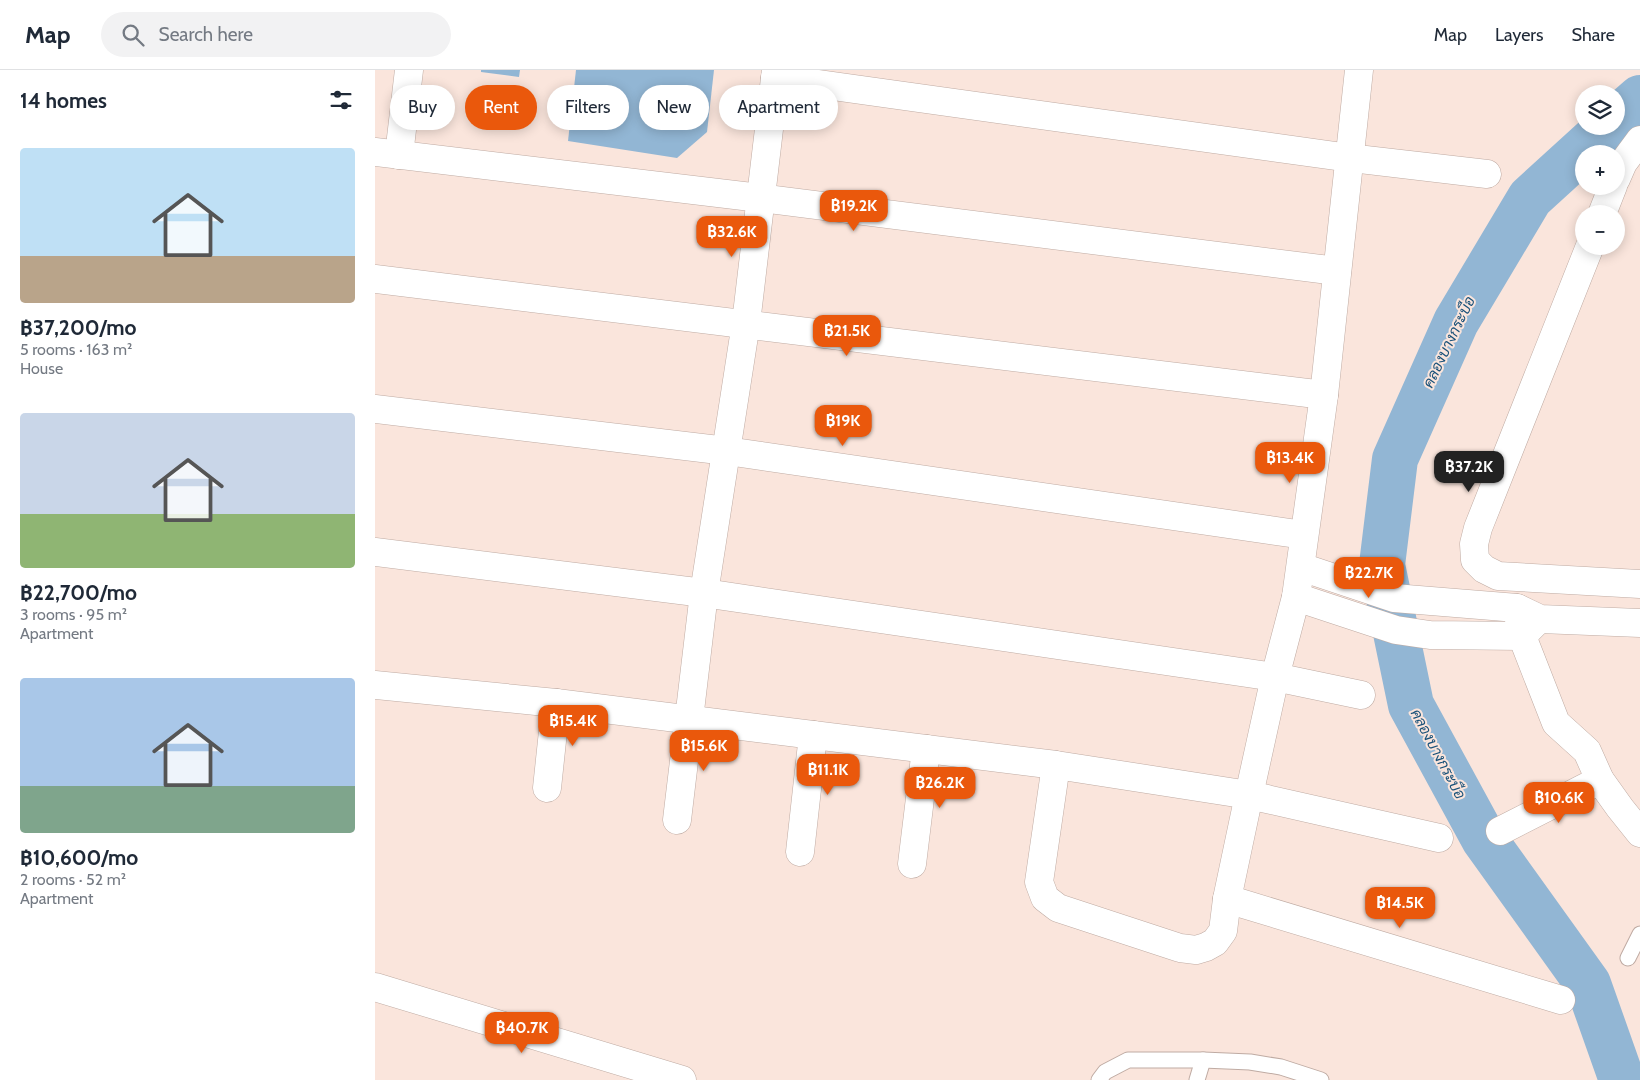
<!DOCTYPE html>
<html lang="en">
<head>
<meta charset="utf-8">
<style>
	:root { --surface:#fff; --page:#f2f2f3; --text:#1f2937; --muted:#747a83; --line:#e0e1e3; --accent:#ea580c }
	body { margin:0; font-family:Cabin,Sarabun,sans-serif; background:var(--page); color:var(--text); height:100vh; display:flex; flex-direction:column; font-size:19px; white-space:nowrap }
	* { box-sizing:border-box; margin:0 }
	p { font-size:16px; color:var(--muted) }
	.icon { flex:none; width:28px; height:28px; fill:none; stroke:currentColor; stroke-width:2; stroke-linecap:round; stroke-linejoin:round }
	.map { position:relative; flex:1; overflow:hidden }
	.panel { display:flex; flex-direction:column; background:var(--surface); width:375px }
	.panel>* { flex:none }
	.banner { position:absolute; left:15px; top:15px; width:475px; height:45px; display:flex; gap:10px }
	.controls { position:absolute; left:1200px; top:15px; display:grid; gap:10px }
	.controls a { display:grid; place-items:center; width:50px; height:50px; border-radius:50%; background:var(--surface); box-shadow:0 2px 12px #0003; font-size:25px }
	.price { position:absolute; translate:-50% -42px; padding:0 11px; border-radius:10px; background:var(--accent); color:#fff; font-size:16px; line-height:32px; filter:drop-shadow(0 1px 2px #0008) }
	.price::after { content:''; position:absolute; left:50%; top:30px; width:15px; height:11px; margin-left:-8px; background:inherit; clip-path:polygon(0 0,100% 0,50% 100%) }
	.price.active { background:#222; color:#fff }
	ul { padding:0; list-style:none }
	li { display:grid; align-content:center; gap:10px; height:265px; padding:0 20px }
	li span { display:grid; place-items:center; height:155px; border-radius:5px; color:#555 }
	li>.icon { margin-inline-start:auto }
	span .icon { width:90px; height:90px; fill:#fffc; stroke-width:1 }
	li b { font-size:21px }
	h2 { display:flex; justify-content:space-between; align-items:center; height:60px; padding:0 20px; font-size:21px }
	.pill { padding:0 18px; border-radius:22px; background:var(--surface); box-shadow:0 2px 12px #0003; font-size:18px; line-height:45px }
	.pill.active { background:var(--accent); color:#fff }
	header { display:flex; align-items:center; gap:30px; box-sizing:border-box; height:70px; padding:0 25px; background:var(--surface); border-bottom:1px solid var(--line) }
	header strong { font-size:24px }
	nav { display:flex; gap:28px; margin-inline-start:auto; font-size:18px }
	.search { width:350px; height:45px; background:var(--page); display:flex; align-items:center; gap:12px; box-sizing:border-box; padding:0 18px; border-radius:28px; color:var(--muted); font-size:19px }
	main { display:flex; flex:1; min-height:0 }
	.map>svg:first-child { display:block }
	.water { fill:#92b6d4 }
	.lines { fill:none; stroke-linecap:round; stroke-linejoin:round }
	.river { stroke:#92b6d4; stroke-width:46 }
	.lane-casing { stroke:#bfaba3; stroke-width:17 }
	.street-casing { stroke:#bfaba3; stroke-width:29 }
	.lane { stroke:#fff; stroke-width:15 }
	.street { stroke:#fff; stroke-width:28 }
	.labels { text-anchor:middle; stroke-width:4; stroke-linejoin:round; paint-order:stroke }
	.water-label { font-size:15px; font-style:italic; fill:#195179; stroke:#fae5dc }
</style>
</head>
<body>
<header>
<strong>Map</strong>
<div class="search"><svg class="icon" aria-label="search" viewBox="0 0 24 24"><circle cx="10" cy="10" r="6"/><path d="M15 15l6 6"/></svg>Search here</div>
<nav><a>Map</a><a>Layers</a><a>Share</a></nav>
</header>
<main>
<section class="panel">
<h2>14 homes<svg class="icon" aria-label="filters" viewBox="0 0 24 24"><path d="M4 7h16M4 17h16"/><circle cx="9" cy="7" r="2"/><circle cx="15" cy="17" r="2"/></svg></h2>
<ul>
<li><span style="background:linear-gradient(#bfe0f5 70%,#b9a48a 0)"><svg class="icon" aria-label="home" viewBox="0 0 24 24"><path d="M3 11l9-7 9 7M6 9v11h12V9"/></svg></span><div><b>฿37,200/mo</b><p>5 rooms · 163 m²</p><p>House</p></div></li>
<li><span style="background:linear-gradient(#c9d6e8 65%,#8fb573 0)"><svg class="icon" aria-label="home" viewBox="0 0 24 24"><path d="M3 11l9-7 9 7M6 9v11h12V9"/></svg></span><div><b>฿22,700/mo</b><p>3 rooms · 95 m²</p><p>Apartment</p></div></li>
<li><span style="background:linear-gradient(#a9c7e8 70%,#7fa58c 0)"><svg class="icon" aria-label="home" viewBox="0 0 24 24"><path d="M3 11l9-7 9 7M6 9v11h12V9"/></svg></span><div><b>฿10,600/mo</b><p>2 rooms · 52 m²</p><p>Apartment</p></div></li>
</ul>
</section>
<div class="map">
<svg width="1265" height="1010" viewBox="0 0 1265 1010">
	<rect width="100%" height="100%" fill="#fae5dc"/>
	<!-- water -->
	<g class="water">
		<path d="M106,0H145L144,7L106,2Z"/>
		<path d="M201,0H339L332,62L302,88L193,71Z"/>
	</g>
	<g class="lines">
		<!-- river -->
		<g class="river">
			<path d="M1241,49L1265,28"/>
			<path d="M1234,56L1155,128L1081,252L1020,389L1007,495L1036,635L1109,769L1213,914L1247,1010"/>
		</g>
		<defs>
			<g id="lane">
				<path d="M1253,888L1265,864"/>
				<path d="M724,1010L730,1002L753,990H828L875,992L906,997L946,1010"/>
				<path d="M822,1010L828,990"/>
			</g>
			<g id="street">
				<path d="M400,8L975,88L1112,104"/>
				<path d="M0,82L385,128L962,201"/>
				<path d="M24,85L34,0"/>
				<path d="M1241,109L1248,93L1265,70"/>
				<path d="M1227,144L1238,116"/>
				<path d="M1215,176L1103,458L1099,474L1100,490L1109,499L1123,506L1265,514"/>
				<path d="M0,209L949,325"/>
				<path d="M0,339L352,381L929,465"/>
				<path d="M0,482L329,523L900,607L986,625"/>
				<path d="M926,497L1019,528L1142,538L1165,549L1265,553"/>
				<path d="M921,527L1021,560L1055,565L1147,566L1160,553"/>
				<path d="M1142,538L1147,566L1181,653L1212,681L1225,710L1245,738L1265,763"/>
				<path d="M0,615L181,633L681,695L874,725L1064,768"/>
				<path d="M681,695L664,812L670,828L683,838L805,878L821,880L831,877L840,872L848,861L852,829L874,725L900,607L921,527L949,325L984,0"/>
				<path d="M172,718L181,633"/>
				<path d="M302,750L329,523L371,253L401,0"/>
				<path d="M1125,761L1225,710"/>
				<path d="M425,782L438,665"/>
				<path d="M537,794L551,679"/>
				<path d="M852,829L1186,930"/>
				<path d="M0,917L307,1010"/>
			</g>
		</defs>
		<!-- lane casing -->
		<use href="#lane" class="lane-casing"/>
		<!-- street casing -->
		<use href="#street" class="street-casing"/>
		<!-- lane -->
		<use href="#lane" class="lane"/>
		<!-- street -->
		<use href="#street" class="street"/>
	</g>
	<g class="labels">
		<!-- water labels -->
		<g class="water-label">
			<text transform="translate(1074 272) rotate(-64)" y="5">คลองบางกระบือ</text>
			<text transform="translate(1063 684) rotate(62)" y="5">คลองบางกระบือ</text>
		</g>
	</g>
</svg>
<div class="controls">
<a><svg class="icon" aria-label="layers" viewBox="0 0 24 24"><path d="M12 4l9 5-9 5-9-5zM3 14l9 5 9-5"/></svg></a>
<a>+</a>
<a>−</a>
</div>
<b class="price" style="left:479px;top:162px">฿19.2K</b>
<b class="price" style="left:357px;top:188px">฿32.6K</b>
<b class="price" style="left:472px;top:287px">฿21.5K</b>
<b class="price" style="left:468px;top:377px">฿19K</b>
<b class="price" style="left:915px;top:414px">฿13.4K</b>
<b class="price active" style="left:1094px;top:423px">฿37.2K</b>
<b class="price" style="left:994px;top:529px">฿22.7K</b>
<b class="price" style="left:198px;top:677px">฿15.4K</b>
<b class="price" style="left:329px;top:702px">฿15.6K</b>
<b class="price" style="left:453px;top:726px">฿11.1K</b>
<b class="price" style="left:565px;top:739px">฿26.2K</b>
<b class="price" style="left:1184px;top:754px">฿10.6K</b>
<b class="price" style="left:1025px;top:859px">฿14.5K</b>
<b class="price" style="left:147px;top:984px">฿40.7K</b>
<div class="banner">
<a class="pill">Buy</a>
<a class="pill active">Rent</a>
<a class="pill">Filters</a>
<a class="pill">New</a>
<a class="pill">Apartment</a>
</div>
</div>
</main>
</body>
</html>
